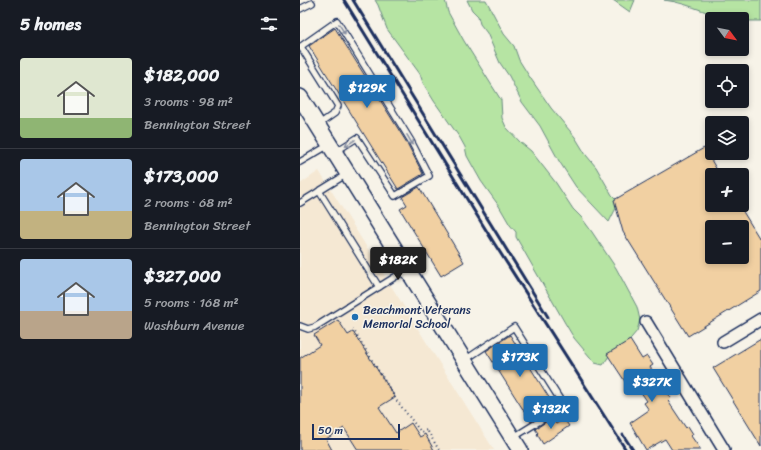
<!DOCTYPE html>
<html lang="en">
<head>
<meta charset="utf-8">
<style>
	:root { --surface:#171b24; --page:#242831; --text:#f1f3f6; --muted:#9ea1a6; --line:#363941; --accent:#1f6fb2 }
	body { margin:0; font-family:Sriracha,sans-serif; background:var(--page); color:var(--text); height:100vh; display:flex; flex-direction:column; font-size:15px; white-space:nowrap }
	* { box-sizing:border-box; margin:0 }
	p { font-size:13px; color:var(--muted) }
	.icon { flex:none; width:22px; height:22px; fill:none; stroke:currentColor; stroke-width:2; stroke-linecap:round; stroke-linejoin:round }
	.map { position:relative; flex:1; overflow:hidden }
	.drawer { display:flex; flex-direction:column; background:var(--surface); width:300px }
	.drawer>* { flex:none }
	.needle { width:26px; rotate:122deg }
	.tools { position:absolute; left:405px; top:12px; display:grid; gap:8px }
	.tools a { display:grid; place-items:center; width:44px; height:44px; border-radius:4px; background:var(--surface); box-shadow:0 2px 6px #0003; font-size:20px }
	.scale { position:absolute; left:12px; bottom:10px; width:88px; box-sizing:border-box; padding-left:4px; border:2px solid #1b2f5e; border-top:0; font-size:11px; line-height:14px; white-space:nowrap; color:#1b2f5e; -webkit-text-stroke:3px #f7f3e8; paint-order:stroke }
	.price { position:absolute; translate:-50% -34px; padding:0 9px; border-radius:4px; background:var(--accent); color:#fff; font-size:13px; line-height:26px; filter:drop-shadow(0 1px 2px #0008) }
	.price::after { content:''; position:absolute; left:50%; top:24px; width:12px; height:9px; margin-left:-6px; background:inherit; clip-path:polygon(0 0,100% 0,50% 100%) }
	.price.on { background:#222; color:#fff }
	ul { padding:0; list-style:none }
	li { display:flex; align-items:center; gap:12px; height:100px; padding:0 20px }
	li+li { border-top:1px solid var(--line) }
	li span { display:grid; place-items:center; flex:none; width:112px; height:80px; border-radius:4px; color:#555 }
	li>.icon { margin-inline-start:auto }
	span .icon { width:48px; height:48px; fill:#fffc; stroke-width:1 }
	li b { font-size:17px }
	h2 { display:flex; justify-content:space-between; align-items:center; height:48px; padding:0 20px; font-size:17px }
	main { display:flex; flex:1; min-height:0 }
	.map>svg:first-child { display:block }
	.built { fill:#f5e8d3 }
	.green { fill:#b6e4a3; stroke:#688a80 }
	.building { fill:#f1d0a2; stroke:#1b2f5e; fill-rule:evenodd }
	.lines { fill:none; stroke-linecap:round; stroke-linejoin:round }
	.lane-casing { stroke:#1b2f5e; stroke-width:8 }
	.street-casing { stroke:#1b2f5e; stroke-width:14 }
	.secondary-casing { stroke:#1b2f5e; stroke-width:18 }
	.path { stroke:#1b2f5e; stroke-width:2; stroke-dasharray:1 3; stroke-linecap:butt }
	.lane { stroke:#f7f3e8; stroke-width:5.5 }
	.street { stroke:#f7f3e8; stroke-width:11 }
	.secondary { stroke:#f7f3e8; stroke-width:15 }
	.rail { stroke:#1b2f5e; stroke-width:3 }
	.oneway { stroke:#8991a3 }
	.poi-dot { fill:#1f6fb2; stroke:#f7f3e8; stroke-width:1.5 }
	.labels { text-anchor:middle; stroke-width:3; stroke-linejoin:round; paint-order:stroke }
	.poi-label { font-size:12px; fill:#1b2f5e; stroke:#f7f3e8; text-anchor:start }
</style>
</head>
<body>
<main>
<section class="drawer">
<h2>5 homes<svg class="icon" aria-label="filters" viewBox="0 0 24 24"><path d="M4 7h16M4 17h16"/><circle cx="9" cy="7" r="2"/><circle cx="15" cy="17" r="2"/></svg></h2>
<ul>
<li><span style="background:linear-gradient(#dfe7d0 75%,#8fb573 0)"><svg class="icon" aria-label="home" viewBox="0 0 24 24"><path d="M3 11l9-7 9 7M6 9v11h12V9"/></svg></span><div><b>$182,000</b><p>3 rooms · 98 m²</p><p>Bennington Street</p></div></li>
<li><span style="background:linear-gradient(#a9c7e8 65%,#c2b280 0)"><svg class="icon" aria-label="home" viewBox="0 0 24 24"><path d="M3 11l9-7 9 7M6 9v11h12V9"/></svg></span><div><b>$173,000</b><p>2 rooms · 68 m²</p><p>Bennington Street</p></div></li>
<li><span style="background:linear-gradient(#a9c7e8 65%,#b9a48a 0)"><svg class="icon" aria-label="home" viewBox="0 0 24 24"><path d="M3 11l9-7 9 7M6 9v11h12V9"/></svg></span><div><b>$327,000</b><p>5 rooms · 168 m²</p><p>Washburn Avenue</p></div></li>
</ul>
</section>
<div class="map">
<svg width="461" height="450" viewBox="0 0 461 450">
	<rect width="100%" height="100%" fill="#f7f3e8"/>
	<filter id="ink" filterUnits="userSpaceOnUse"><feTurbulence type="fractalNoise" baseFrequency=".025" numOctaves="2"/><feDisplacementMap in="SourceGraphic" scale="8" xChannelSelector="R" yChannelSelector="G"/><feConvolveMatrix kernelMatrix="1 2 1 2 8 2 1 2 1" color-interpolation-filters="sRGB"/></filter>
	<g filter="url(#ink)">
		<!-- built -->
		<path class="built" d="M19,171L194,450H0V184Z"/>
		<!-- green -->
		<g class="green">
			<path d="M75,0H145L148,12L164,41L201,100L202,118L206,127L220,142L231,151L256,183L273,209L281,217L292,232L316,268L337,307L340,320L337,331L326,344L309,356L303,365L295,363L274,338L265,323L216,237V232L210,225L199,206L181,181L167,156L165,147L160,138L134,101L123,83L120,74L87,29L78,5Z"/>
			<path d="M167,0H186L204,34L214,46L219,60L229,76L251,108L275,137L286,155L296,167L312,195L319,202L309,222L276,187L259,161L240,126L222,102L209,76L200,63L187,33L180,24L178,16L172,10Z"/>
			<path d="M313,0H335L330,12Z"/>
			<path d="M364,0H461V21H442V19C413,19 392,3 364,0Z"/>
		</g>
		<!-- building -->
		<g class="building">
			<path d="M35,28L107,143L123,174L98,189L9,46Z"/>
			<path d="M404,148L420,175H412V205H439L461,241V291L388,336L323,232L314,200ZM412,227H442V257H412Z"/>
			<path d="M119,187L164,262L141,276L100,209L107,205L102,197Z"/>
			<path d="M38,320L48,335L53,332L95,397L79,407L96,433L111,423L120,437L125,434L134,450H58L44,428L26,439L32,450H0V358L20,345L14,335Z"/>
			<path d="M210,335L253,404L246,409L248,411L231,422L186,351Z"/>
			<path d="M461,339V446L413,368Z"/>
			<path d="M330,340L342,359L347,356L353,365L350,367L371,398L368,401L386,428L388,426L393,434L391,436L401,450H372L365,439L346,450L330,423L349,410L344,403L347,401L332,379L326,383L307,354Z"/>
			<path d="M252,418L256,424L264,419L269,426L243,444L237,434L238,433L235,429Z"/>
		</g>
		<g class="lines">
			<defs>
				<g id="lane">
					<path d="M0,9L12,3"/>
					<path d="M0,47L37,21L111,141L129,176L95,196L57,138L35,152"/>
					<path d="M1,47L38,106L35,113L18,125"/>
					<path d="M0,162L29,145"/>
					<path d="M19,191L79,287"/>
					<path d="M0,203L47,174"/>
					<path d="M0,326L8,329L15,327L106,270"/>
					<path d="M165,360L214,327L264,406L214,437"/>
				</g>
				<g id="street">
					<path d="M346,322L424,450"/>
					<path d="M423,342L461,319"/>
				</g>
				<path id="secondary" d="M0,97L220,450"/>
			</defs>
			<!-- lane casing -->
			<use href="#lane" class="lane-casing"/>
			<!-- street casing -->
			<use href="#street" class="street-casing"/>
			<!-- secondary casing -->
			<use href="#secondary" class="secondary-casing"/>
			<!-- path -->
			<path class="path" d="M53,329L97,401L121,432L127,430L139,450"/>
			<!-- lane -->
			<use href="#lane" class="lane"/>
			<!-- street -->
			<use href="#street" class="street"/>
			<!-- secondary -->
			<use href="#secondary" class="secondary"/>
			<!-- rail -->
			<g class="rail">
				<path d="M44,0L194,243L326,450"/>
				<path d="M53,0L248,317"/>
				<path d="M323,435L333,450"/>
			</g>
		</g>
		<!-- one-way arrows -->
		<defs><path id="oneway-shaft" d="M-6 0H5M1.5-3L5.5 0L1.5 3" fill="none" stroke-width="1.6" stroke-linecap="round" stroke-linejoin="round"/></defs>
		<g class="oneway">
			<use href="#oneway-shaft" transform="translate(42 29) rotate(58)"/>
			<use href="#oneway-shaft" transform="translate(110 140) rotate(60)"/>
			<use href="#oneway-shaft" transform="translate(50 143) rotate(148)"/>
		</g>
	</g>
	<!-- markers -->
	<circle class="poi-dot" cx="55" cy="317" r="4"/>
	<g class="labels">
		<!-- poi labels -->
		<g class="poi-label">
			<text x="63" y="314">Beachmont Veterans<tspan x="63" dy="14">Memorial School</tspan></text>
		</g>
	</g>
</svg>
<div class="tools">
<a><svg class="needle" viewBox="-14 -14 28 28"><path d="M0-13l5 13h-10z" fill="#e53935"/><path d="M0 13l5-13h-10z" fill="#9ea1a6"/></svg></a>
<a><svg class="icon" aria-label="locate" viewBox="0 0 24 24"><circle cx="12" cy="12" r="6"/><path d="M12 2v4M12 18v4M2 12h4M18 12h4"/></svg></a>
<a><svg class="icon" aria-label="layers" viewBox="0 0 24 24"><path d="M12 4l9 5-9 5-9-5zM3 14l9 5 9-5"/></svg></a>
<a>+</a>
<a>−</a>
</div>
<div class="scale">50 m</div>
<b class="price" style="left:67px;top:109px">$129K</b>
<b class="price on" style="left:98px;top:281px">$182K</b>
<b class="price" style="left:220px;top:378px">$173K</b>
<b class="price" style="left:352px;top:403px">$327K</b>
<b class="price" style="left:251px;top:430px">$132K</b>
</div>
</main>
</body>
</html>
